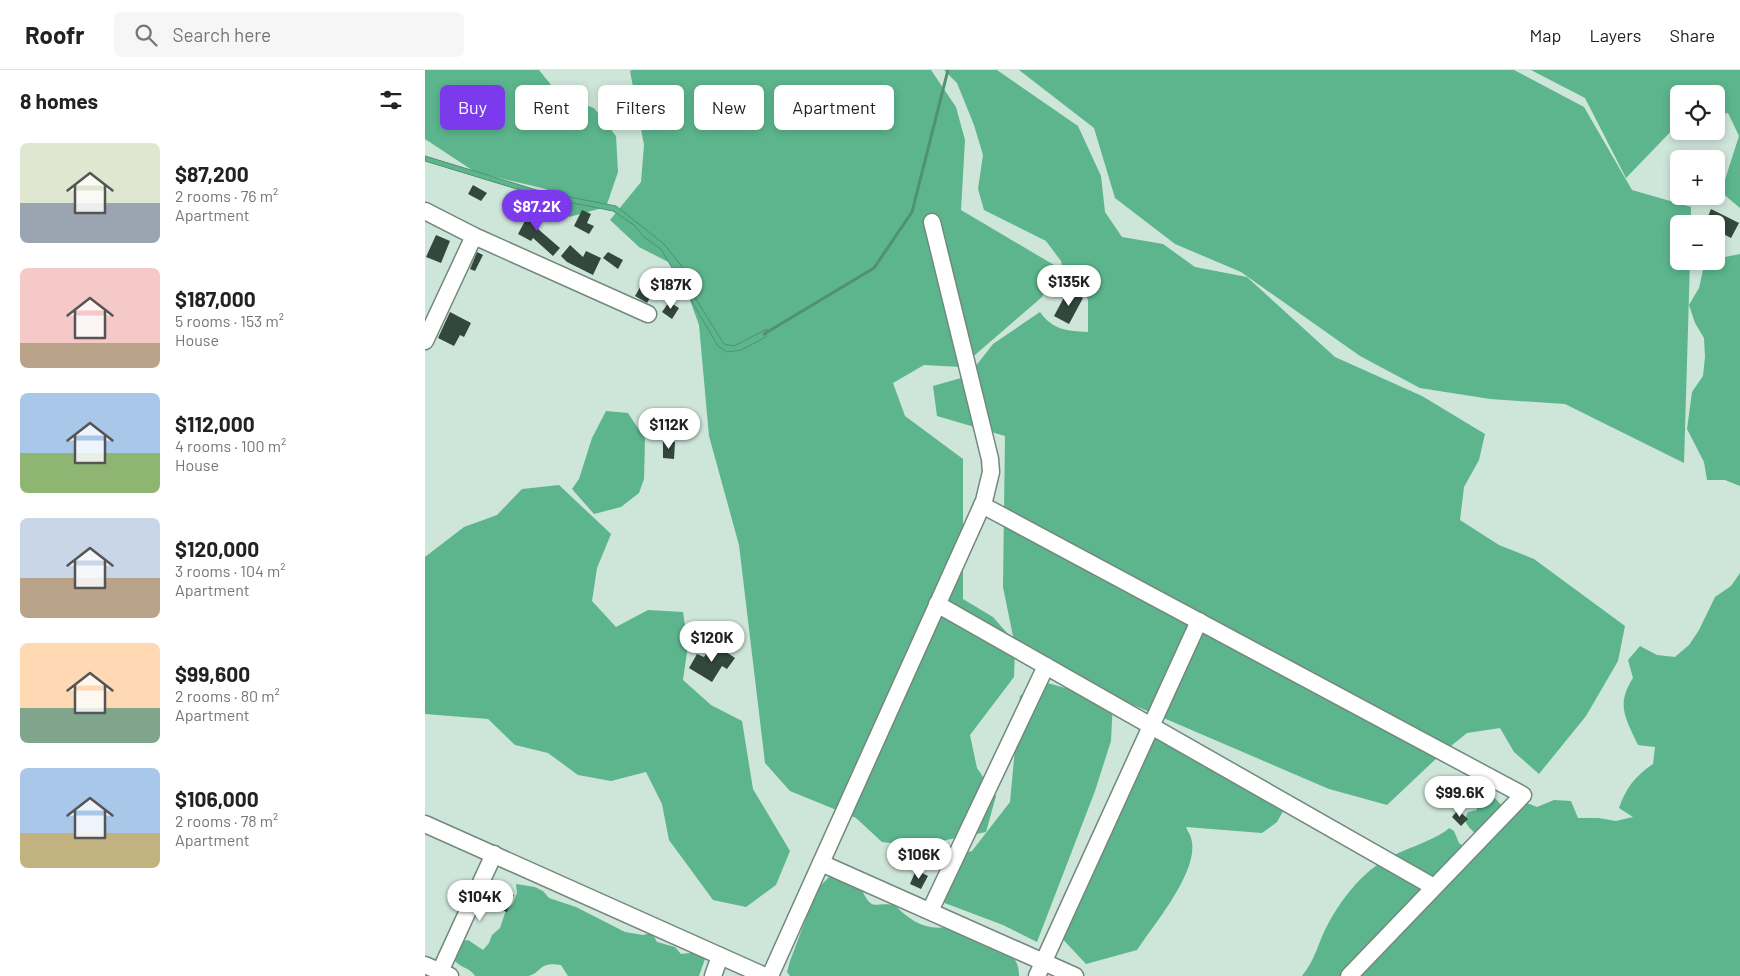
<!DOCTYPE html>
<html lang="en">
<head>
<meta charset="utf-8">
<style>
	:root { --surface:#fff; --page:#f6f6f6; --text:#222; --muted:#767676; --line:#e0e0e0; --accent:#7c3aed }
	body { margin:0; font-family:Barlow,sans-serif; background:var(--page); color:var(--text); height:100vh; display:flex; flex-direction:column; font-size:19px; white-space:nowrap }
	* { box-sizing:border-box; margin:0 }
	p { font-size:16px; color:var(--muted) }
	.icon { flex:none; width:28px; height:28px; fill:none; stroke:currentColor; stroke-width:2; stroke-linecap:round; stroke-linejoin:round }
	.map { position:relative; flex:1; overflow:hidden }
	.details { display:flex; flex-direction:column; background:var(--surface); width:425px }
	.details>* { flex:none }
	.top-card { position:absolute; left:15px; top:15px; width:475px; height:45px; display:flex; gap:10px }
	.tools { position:absolute; left:1245px; top:15px; display:grid; gap:10px }
	.tools a { display:grid; place-items:center; width:55px; height:55px; border-radius:8px; background:var(--surface); box-shadow:0 2px 8px #0003; font-size:25px }
	.price { position:absolute; translate:-50% -42px; padding:0 11px; border-radius:18px; background:#fff; color:#222; font-size:16px; line-height:32px; filter:drop-shadow(0 1px 2px #0008) }
	.price::after { content:''; position:absolute; left:50%; top:30px; width:15px; height:11px; margin-left:-8px; background:inherit; clip-path:polygon(0 0,100% 0,50% 100%) }
	.price.current { background:var(--accent); color:#fff }
	ul { padding:0; list-style:none }
	li { display:flex; align-items:center; gap:15px; height:125px; padding:0 20px }
	li span { display:grid; place-items:center; flex:none; width:140px; height:100px; border-radius:8px; color:#555 }
	li>.icon { margin-inline-start:auto }
	span .icon { width:60px; height:60px; fill:#fffc; stroke-width:1 }
	li b { font-size:21px }
	h2 { display:flex; justify-content:space-between; align-items:center; height:60px; padding:0 20px; font-size:21px }
	.pill { padding:0 18px; border-radius:8px; background:var(--surface); box-shadow:0 2px 8px #0003; font-size:18px; line-height:45px }
	.pill.current { background:var(--accent); color:#fff }
	header { display:flex; align-items:center; gap:30px; box-sizing:border-box; height:70px; padding:0 25px; background:var(--surface); border-bottom:1px solid var(--line) }
	header strong { font-size:24px }
	nav { display:flex; gap:28px; margin-inline-start:auto; font-size:18px }
	.search { width:350px; height:45px; background:var(--page); display:flex; align-items:center; gap:12px; box-sizing:border-box; padding:0 18px; border-radius:8px; color:var(--muted); font-size:19px }
	main { display:flex; flex:1; min-height:0 }
	.map>svg:first-child { display:block }
	.forest { fill:#5cb58d }
	.water { fill:#5cb58c; stroke:#509173 }
	.lines { fill:none; stroke-linecap:round; stroke-linejoin:round }
	.stream { stroke:#509173; stroke-width:3 }
	.building { fill:#34473d }
	.minor-casing { stroke:#73887d; stroke-width:19 }
	.minor { stroke:#fff; stroke-width:16 }
</style>
</head>
<body>
<header>
<strong>Roofr</strong>
<div class="search"><svg class="icon" aria-label="search" viewBox="0 0 24 24"><circle cx="10" cy="10" r="6"/><path d="M15 15l6 6"/></svg>Search here</div>
<nav><a>Map</a><a>Layers</a><a>Share</a></nav>
</header>
<main>
<section class="details">
<h2>8 homes<svg class="icon" aria-label="filters" viewBox="0 0 24 24"><path d="M4 7h16M4 17h16"/><circle cx="9" cy="7" r="2"/><circle cx="15" cy="17" r="2"/></svg></h2>
<ul>
<li><span style="background:linear-gradient(#dfe7d0 60%,#9aa5b1 0)"><svg class="icon" aria-label="home" viewBox="0 0 24 24"><path d="M3 11l9-7 9 7M6 9v11h12V9"/></svg></span><div><b>$87,200</b><p>2 rooms · 76 m²</p><p>Apartment</p></div></li>
<li><span style="background:linear-gradient(#f6c9c9 75%,#b9a48a 0)"><svg class="icon" aria-label="home" viewBox="0 0 24 24"><path d="M3 11l9-7 9 7M6 9v11h12V9"/></svg></span><div><b>$187,000</b><p>5 rooms · 153 m²</p><p>House</p></div></li>
<li><span style="background:linear-gradient(#a9c7e8 60%,#8fb573 0)"><svg class="icon" aria-label="home" viewBox="0 0 24 24"><path d="M3 11l9-7 9 7M6 9v11h12V9"/></svg></span><div><b>$112,000</b><p>4 rooms · 100 m²</p><p>House</p></div></li>
<li><span style="background:linear-gradient(#c9d6e8 60%,#b9a48a 0)"><svg class="icon" aria-label="home" viewBox="0 0 24 24"><path d="M3 11l9-7 9 7M6 9v11h12V9"/></svg></span><div><b>$120,000</b><p>3 rooms · 104 m²</p><p>Apartment</p></div></li>
<li><span style="background:linear-gradient(#ffd9b3 65%,#7fa58c 0)"><svg class="icon" aria-label="home" viewBox="0 0 24 24"><path d="M3 11l9-7 9 7M6 9v11h12V9"/></svg></span><div><b>$99,600</b><p>2 rooms · 80 m²</p><p>Apartment</p></div></li>
<li><span style="background:linear-gradient(#a9c7e8 65%,#c2b280 0)"><svg class="icon" aria-label="home" viewBox="0 0 24 24"><path d="M3 11l9-7 9 7M6 9v11h12V9"/></svg></span><div><b>$106,000</b><p>2 rooms · 78 m²</p><p>Apartment</p></div></li>
</ul>
</section>
<div class="map">
<svg width="1315" height="906" viewBox="0 0 1315 906">
	<rect width="100%" height="100%" fill="#cee5d9"/>
	<!-- forest -->
	<g class="forest">
		<path d="M0,0H114L135,26L169,38L191,66L193,102L181,137L144,147L121,119L50,102L0,69Z"/>
		<path d="M207,0H506L531,37L540,70L536,140L629,195L617,227L536,297L499,295L468,313L480,346L538,389V529L568,547L589,571L578,517L580,366L512,346L508,316L543,306L568,274L615,242C628,260 642,261 663,262V230L656,216H650L641,212L636,191L621,171L559,140L553,119L558,85L549,55L532,13L519,0H572L653,56L676,106L680,142L697,167L738,174L770,197L822,207L910,287L997,326L1060,364L1054,390L1039,417L1035,450L1074,475L1109,489L1200,556L1193,591L1161,646L1114,704L1089,682L1075,658L1042,663L1016,684L962,735L904,719L664,616L590,579L589,607L545,665L552,698L571,726L561,762L492,776L457,772L431,748L365,721L340,693L314,475L284,366L274,255L253,197L214,177L185,150L216,112L219,75L205,1Z"/>
		<path d="M594,0H1089L1159,37L1207,120L1266,137V154H1254V191H1265L1259,393L1140,334L1065,329L995,318L935,286L816,202L750,174L690,128L669,58Z"/>
		<path d="M1106,0H1315V138L1296,122L1314,66L1303,43L1291,45V24H1254V53L1201,108L1160,28Z"/>
		<path d="M1293,165L1300,187L1315,184V416L1300,410H1282L1279,392L1262,359L1267,322L1278,306L1280,287L1279,268L1270,253L1264,235L1274,218L1280,191H1291V168Z"/>
		<path d="M181,341L203,343L220,369L219,409L214,423L196,437L169,444L147,419L154,409L167,368Z"/>
		<path d="M134,415L186,464L172,498L167,531L191,557L223,540L258,542L263,575L258,610L286,635L317,651L328,719L365,781L351,815L321,837L288,830L244,770L237,734L221,702L186,711L153,705L123,683L90,675L63,649L0,644V487L39,457L72,445L97,419Z"/>
		<path d="M1315,503V906H877C891,889 893,872 903,854C914,833 932,809 952,795C970,781 1011,771 1024,758L1029,761L1034,773L1041,778L1051,765C1045,757 1036,753 1043,742L1052,740L1050,726H1068L1081,740L1095,730L1112,737L1129,730L1146,731L1153,748H1173L1191,751L1208,747L1194,738C1201,718 1210,706 1228,694L1230,677L1213,675C1200,647 1191,635 1208,608L1203,590L1215,576L1232,585L1250,587L1264,575L1274,560L1290,527L1306,516Z"/>
		<path d="M615,611L688,631L686,671L670,721L612,872L578,855L509,829L528,786L547,781L585,732L595,626Z"/>
		<path d="M725,663L862,734L852,752L837,763L761,757C762,760 765,764 766,768C776,799 729,854 712,880L661,894L632,863Z"/>
		<path d="M405,806L436,818C448,844 449,831 470,835C484,851 504,862 525,856C531,859 536,864 542,867C564,877 594,874 594,906H365L362,902L365,891L392,819Z"/>
		<path d="M91,814L110,817L118,821L124,828L151,837L200,862L218,865L227,863L232,872L250,877L256,884L274,882L280,889L274,906H143L136,895C113,891 117,903 103,906C88,906 67,906 50,906C43,895 34,900 26,885L36,871L43,870L58,880L64,873L67,865L75,858L81,840L88,833L92,823Z"/>
	</g>
	<!-- water -->
	<path class="water" d="M0,86L118,122L191,136L239,174L259,199L269,226L299,274L309,276L342,259L341,267L316,280L302,282L293,276L236,179L219,167L209,155L188,141L118,127L0,91Z"/>
	<g class="lines">
		<!-- stream -->
		<path class="stream" d="M339,264L449,198L487,142L523,0"/>
	</g>
	<!-- building -->
	<g class="building">
		<path d="M48,115L62,123L56,131L43,124Z"/>
		<path d="M107,138L120,144L113,159L135,178L128,186L108,168L106,171L93,164Z"/>
		<path d="M1286,139L1314,153L1306,168L1291,160V154H1280Z"/>
		<path d="M157,140L166,144L162,153L169,156L164,164L149,156Z"/>
		<path d="M11,165L25,171L16,193L1,187Z"/>
		<path d="M145,175L158,187L161,181L176,188L168,205L142,192L136,186Z"/>
		<path d="M52,182L58,185L50,201L45,199Z"/>
		<path d="M183,182L198,190L193,199L178,188Z"/>
		<path d="M221,207L233,214L222,233L210,226Z"/>
		<path d="M643,220L658,228L644,254L629,246Z"/>
		<path d="M244,232L254,238L247,249L237,242Z"/>
		<path d="M25,242L46,253L39,267L35,265L29,276L13,268Z"/>
		<path d="M238,371L250,372L249,389L238,388Z"/>
		<path d="M288,573L310,588L302,599L297,596L287,612L264,598L272,584L279,587Z"/>
		<path d="M1033,740L1043,749L1036,756L1027,747Z"/>
		<path d="M491,800L503,806L496,819L485,814Z"/>
		<path d="M72,817L89,825L82,842L65,836Z"/>
	</g>
	<g class="lines">
		<defs>
			<g id="minor">
				<path d="M0,141L49,166L223,244"/>
				<path d="M0,271L49,166"/>
				<path d="M557,435L1098,725L924,906"/>
				<path d="M512,534L1009,817"/>
				<path d="M0,754L340,906"/>
				<path d="M396,793L650,906"/>
				<path d="M505,841L621,596"/>
				<path d="M0,895L25,906"/>
				<path d="M13,906L69,784"/>
				<path d="M288,906L295,886"/>
				<path d="M345,906L559,431L566,402L565,389L507,152"/>
				<path d="M612,906L774,551"/>
			</g>
		</defs>
		<!-- minor casing -->
		<use href="#minor" class="minor-casing"/>
		<!-- minor -->
		<use href="#minor" class="minor"/>
	</g>
</svg>
<div class="tools">
<a><svg class="icon" aria-label="locate" viewBox="0 0 24 24"><circle cx="12" cy="12" r="6"/><path d="M12 2v4M12 18v4M2 12h4M18 12h4"/></svg></a>
<a>+</a>
<a>−</a>
</div>
<b class="price current" style="left:112px;top:162px">$87.2K</b>
<b class="price" style="left:644px;top:237px">$135K</b>
<b class="price" style="left:246px;top:240px">$187K</b>
<b class="price" style="left:244px;top:380px">$112K</b>
<b class="price" style="left:287px;top:593px">$120K</b>
<b class="price" style="left:1035px;top:748px">$99.6K</b>
<b class="price" style="left:494px;top:810px">$106K</b>
<b class="price" style="left:55px;top:852px">$104K</b>
<div class="top-card">
<a class="pill current">Buy</a>
<a class="pill">Rent</a>
<a class="pill">Filters</a>
<a class="pill">New</a>
<a class="pill">Apartment</a>
</div>
</div>
</main>
</body>
</html>
